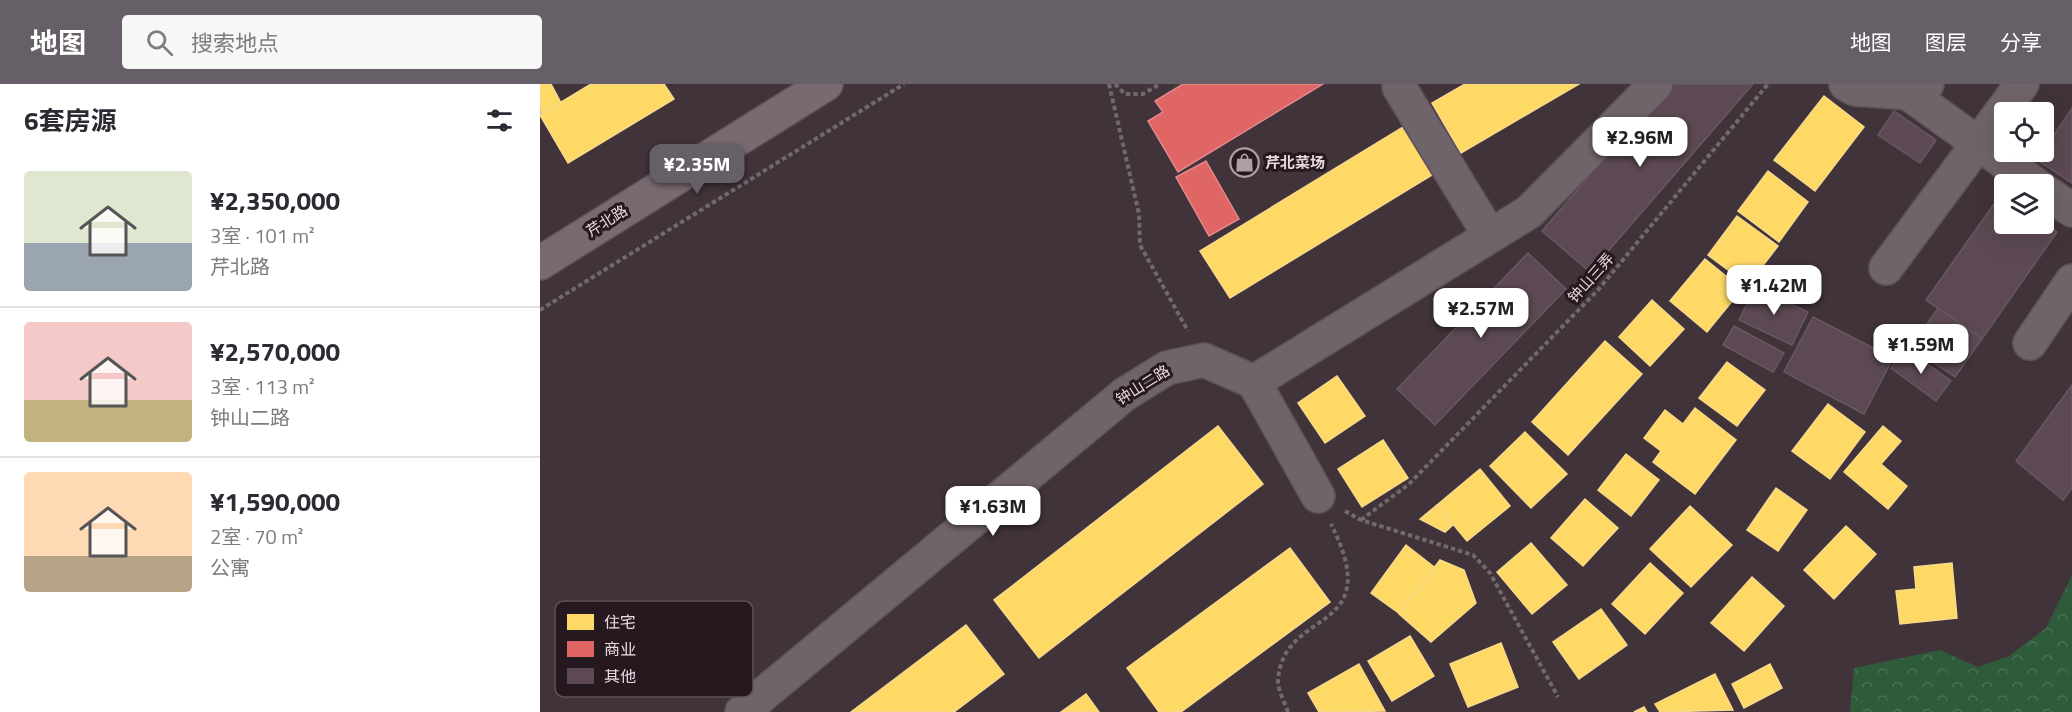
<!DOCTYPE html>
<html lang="zh">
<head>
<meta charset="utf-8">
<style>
	:root { --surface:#fff; --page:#f7f7f7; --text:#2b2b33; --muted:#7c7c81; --line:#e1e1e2; --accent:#665f67 }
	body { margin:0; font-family:"Titillium Web","Noto Sans SC",sans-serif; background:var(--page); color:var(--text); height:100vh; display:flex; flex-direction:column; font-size:22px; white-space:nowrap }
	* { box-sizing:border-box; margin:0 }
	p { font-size:20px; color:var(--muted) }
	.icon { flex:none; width:33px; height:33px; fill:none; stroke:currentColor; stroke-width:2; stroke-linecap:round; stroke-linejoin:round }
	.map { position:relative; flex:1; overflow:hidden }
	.panel { display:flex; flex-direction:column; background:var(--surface); width:540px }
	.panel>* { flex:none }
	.tools { position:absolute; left:1454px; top:18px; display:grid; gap:12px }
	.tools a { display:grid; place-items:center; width:60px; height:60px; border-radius:6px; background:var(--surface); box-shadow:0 6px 24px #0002; font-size:30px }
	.price { position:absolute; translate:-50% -51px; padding:0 14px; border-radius:12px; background:#fff; color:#222; font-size:20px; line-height:39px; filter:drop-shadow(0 2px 3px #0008) }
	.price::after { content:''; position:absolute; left:50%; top:36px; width:18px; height:14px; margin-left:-9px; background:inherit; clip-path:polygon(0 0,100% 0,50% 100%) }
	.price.current { background:var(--accent); color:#fff }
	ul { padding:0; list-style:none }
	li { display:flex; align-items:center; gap:18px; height:150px; padding:0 24px }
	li+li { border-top:2px solid var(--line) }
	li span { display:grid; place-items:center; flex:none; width:168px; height:120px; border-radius:6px; color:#555 }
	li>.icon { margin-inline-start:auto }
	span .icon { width:72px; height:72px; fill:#fffc; stroke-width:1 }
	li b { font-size:26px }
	h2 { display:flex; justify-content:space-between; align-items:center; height:72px; padding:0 24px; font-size:26px }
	header { display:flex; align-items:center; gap:36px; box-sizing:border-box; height:84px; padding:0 30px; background:var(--accent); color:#fff }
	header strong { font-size:28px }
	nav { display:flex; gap:33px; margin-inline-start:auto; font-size:21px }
	.search { width:420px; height:54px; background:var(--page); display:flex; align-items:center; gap:15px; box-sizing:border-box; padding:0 21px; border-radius:6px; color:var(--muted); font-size:22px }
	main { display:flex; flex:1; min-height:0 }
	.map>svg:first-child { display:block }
	.forest { fill:url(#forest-crowns) }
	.homes { fill:#ffd966; stroke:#f8d98b; stroke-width:1.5 }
	.shops { fill:#e06666; stroke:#e3888b; stroke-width:1.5 }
	.building { fill:#5c4953; stroke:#66595f; stroke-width:1.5 }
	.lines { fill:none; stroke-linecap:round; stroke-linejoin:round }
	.minor-casing { stroke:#5d5157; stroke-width:36 }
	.major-casing { stroke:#5d5157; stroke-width:36 }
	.path { stroke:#72686d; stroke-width:4; stroke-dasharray:4.5 3; stroke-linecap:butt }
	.minor { stroke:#6f646a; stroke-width:33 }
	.major { stroke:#796a71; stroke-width:33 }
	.labels { text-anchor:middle; stroke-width:6; stroke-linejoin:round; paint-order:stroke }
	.poi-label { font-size:15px; font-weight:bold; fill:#e9d8e0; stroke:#25191f; text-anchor:start }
	.street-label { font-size:15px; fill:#e9d8e0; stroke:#25191f }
	.key { fill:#25191f; stroke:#605259; stroke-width:1.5 }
	.key-label { font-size:16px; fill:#e9d8e0 }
</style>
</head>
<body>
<header>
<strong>地图</strong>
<div class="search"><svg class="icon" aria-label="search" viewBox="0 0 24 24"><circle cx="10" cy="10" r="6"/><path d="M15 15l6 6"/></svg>搜索地点</div>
<nav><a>地图</a><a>图层</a><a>分享</a></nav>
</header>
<main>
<section class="panel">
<h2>6套房源<svg class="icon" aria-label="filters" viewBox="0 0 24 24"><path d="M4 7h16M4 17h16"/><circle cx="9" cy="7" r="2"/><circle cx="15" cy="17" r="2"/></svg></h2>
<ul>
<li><span style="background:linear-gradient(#dfe7d0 60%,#9aa5b1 0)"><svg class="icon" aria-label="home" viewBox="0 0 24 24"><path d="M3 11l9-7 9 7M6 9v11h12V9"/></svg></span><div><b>¥2,350,000</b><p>3室 · 101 m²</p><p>芹北路</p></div></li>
<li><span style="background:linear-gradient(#f6c9c9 65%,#c2b280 0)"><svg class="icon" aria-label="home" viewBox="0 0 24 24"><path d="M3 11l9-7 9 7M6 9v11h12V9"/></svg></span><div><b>¥2,570,000</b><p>3室 · 113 m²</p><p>钟山二路</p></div></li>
<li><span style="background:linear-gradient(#ffd9b3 70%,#b9a48a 0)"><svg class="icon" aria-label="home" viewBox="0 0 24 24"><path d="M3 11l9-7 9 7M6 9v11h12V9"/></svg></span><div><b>¥1,590,000</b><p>2室 · 70 m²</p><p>公寓</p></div></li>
</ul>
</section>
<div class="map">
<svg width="1532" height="628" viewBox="0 0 1532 628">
	<defs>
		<pattern id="forest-crowns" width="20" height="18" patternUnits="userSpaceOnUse" patternTransform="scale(1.5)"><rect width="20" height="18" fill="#2e5b39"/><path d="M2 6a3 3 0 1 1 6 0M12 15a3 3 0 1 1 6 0" fill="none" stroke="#4c7255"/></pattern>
	</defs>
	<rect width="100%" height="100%" fill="#41333a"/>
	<!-- forest -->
	<path class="forest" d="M1532,491V628H1310L1314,584L1400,566L1438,583L1469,572L1506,544Z"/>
	<!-- homes -->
	<g class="homes">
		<path d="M0,0H11L21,19L1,29Z"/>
		<path d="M51,0H124L134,15L28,79L0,31Z"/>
		<path d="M925,0H1039L921,69L892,19Z"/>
		<path d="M1284,12L1324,43L1275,107L1234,76Z"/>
		<path d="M863,43L892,91L690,214L660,167Z"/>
		<path d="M1228,87L1268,118L1239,158L1198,127Z"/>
		<path d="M1197,132L1238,162L1208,201L1168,171Z"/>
		<path d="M1165,175L1202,205L1167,248L1130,217Z"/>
		<path d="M1112,216L1144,245L1110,282L1079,253Z"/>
		<path d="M1065,257L1102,290L1028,371L992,338Z"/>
		<path d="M1187,278L1225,306L1197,342L1159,314Z"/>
		<path d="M797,292L825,332L785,359L758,319Z"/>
		<path d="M1288,320L1325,348L1290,395L1252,367Z"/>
		<path d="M1155,324L1196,356L1155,410L1113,378L1121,367L1104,354L1125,326L1143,340Z"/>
		<path d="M678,342L723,400L499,574L454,516Z"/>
		<path d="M1343,342L1361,357L1341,380L1367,402L1348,425L1304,388Z"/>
		<path d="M985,348L1027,390L991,424L950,382Z"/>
		<path d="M843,356L868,394L822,423L798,385Z"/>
		<path d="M1086,370L1119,396L1091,432L1058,406Z"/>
		<path d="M940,385L970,422L927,457L897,421Z"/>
		<path d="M1236,404L1267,426L1238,467L1207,446Z"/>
		<path d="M1045,415L1078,444L1043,482L1011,454Z"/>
		<path d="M897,421L913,441L905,448L880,435Z"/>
		<path d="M1150,422L1192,461L1151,503L1110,465Z"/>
		<path d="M1306,442L1336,470L1294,515L1264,486Z"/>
		<path d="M991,459L1027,501L992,530L957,488Z"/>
		<path d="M866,461L894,483L860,530L831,509Z"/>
		<path d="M750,464L790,518L641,628H619L587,584Z"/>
		<path d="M900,476L924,486L936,519L891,558L859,530Z"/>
		<path d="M1110,479L1143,509L1105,550L1072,520Z"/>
		<path d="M1412,479L1417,534L1360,540L1356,507L1376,505L1374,483Z"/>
		<path d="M1212,493L1244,522L1204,567L1171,539Z"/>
		<path d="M1061,525L1087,561L1039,595L1013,558Z"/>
		<path d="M426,541L464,590L414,628H311Z"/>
		<path d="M870,552L894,592L852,617L828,577Z"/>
		<path d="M961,559L978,603L928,623L910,580Z"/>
		<path d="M819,580L845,627L779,628L768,609Z"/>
		<path d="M1230,580L1242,604L1204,624L1192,600Z"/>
		<path d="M1175,590L1193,626L1120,628L1115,620Z"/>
		<path d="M546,610L559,628H521Z"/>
		<path d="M1104,623L1107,628H1094Z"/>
	</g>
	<!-- shops -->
	<g class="shops">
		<path d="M643,0H783L638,88L608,37L623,28L615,17Z"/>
		<path d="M666,77L699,135L669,152L636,93Z"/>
	</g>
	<!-- building -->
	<g class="building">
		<path d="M1129,0H1213L1050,188L1002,147Z"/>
		<path d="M1532,24V99L1497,76Z"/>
		<path d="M1354,27L1396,56L1380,79L1338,51Z"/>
		<path d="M1461,110L1464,112V140L1503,138L1517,148L1442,255L1386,216Z"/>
		<path d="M988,169L1026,205L895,341L857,305Z"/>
		<path d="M1215,203L1268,228L1252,261L1199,236Z"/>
		<path d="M1398,224L1442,255L1415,293L1371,263Z"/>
		<path d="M1273,233L1353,274L1324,330L1244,288Z"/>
		<path d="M1194,242L1244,269L1233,288L1183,261Z"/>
		<path d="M1365,264L1411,297L1396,317L1351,284Z"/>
		<path d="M1532,301V404L1523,416L1476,377Z"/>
	</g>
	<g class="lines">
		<defs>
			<g id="minor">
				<path d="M1306,0L1315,5L1368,9L1387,0"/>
				<path d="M859,3L950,152"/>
				<path d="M1368,9L1495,100"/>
				<path d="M1503,106L1532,126"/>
				<path d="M1346,184L1482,0"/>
				<path d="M1490,259L1532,197"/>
				<path d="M714,298L989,128L1116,0"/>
				<path d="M714,298L778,412"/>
				<path d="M202,628L585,310L627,284L664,276L714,298"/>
			</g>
			<path id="major" d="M0,179L286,0"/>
		</defs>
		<!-- minor casing -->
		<use href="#minor" class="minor-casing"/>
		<!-- major casing -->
		<use href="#major" class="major-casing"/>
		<!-- path -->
		<g class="path">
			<path d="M569,0L599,130L600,161L648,247"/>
			<path d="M575,0L585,10H603L620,0"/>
			<path d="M0,226L364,0"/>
			<path d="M805,427L821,436L933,471L950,489L1018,613"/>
			<path d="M821,436L869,400L1058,206L1228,0"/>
			<path d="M748,628C745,619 738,607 738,597C742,522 848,553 791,440"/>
		</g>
		<!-- minor -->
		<use href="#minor" class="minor"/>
		<!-- major -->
		<use href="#major" class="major"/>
	</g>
	<!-- icons -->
	<defs>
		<symbol id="shop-ring" viewBox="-11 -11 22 22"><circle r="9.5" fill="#25191f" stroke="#ae9ea6" stroke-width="1.5"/><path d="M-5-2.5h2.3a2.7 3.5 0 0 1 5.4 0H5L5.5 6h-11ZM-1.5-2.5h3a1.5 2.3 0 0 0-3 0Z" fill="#ae9ea6"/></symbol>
	</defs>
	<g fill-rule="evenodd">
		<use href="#shop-ring" x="688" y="62" width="33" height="33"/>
	</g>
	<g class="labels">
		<!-- poi labels -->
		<g class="poi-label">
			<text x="725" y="84">芹北菜场</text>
		</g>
		<!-- street labels -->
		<g class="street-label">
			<text transform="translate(67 137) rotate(-32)" y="5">芹北路</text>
			<text transform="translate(1051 194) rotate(-48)" y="5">钟山三弄</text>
			<text transform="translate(603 301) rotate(-32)" y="5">钟山二路</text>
		</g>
	</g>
	<!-- legend -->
	<rect x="15" y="517" width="198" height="96" rx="9" class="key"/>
	<rect x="27" y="530" width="27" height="16" fill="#ffd966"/>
	<rect x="27" y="557" width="27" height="16" fill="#e06666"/>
	<rect x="27" y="584" width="27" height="16" fill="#5c4953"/>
	<g class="key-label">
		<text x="64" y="544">住宅</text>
		<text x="64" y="571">商业</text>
		<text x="64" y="598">其他</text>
	</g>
</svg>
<div class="tools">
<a><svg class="icon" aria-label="locate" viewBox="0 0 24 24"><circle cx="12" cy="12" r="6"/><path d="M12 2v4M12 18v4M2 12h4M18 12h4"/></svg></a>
<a><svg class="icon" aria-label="layers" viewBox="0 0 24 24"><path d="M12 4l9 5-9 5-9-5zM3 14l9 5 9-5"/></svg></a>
</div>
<b class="price" style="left:1100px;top:84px">¥2.96M</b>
<b class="price current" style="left:157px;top:111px">¥2.35M</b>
<b class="price" style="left:1234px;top:232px">¥1.42M</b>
<b class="price" style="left:941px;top:255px">¥2.57M</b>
<b class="price" style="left:1381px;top:291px">¥1.59M</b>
<b class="price" style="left:453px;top:453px">¥1.63M</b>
</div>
</main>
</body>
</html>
